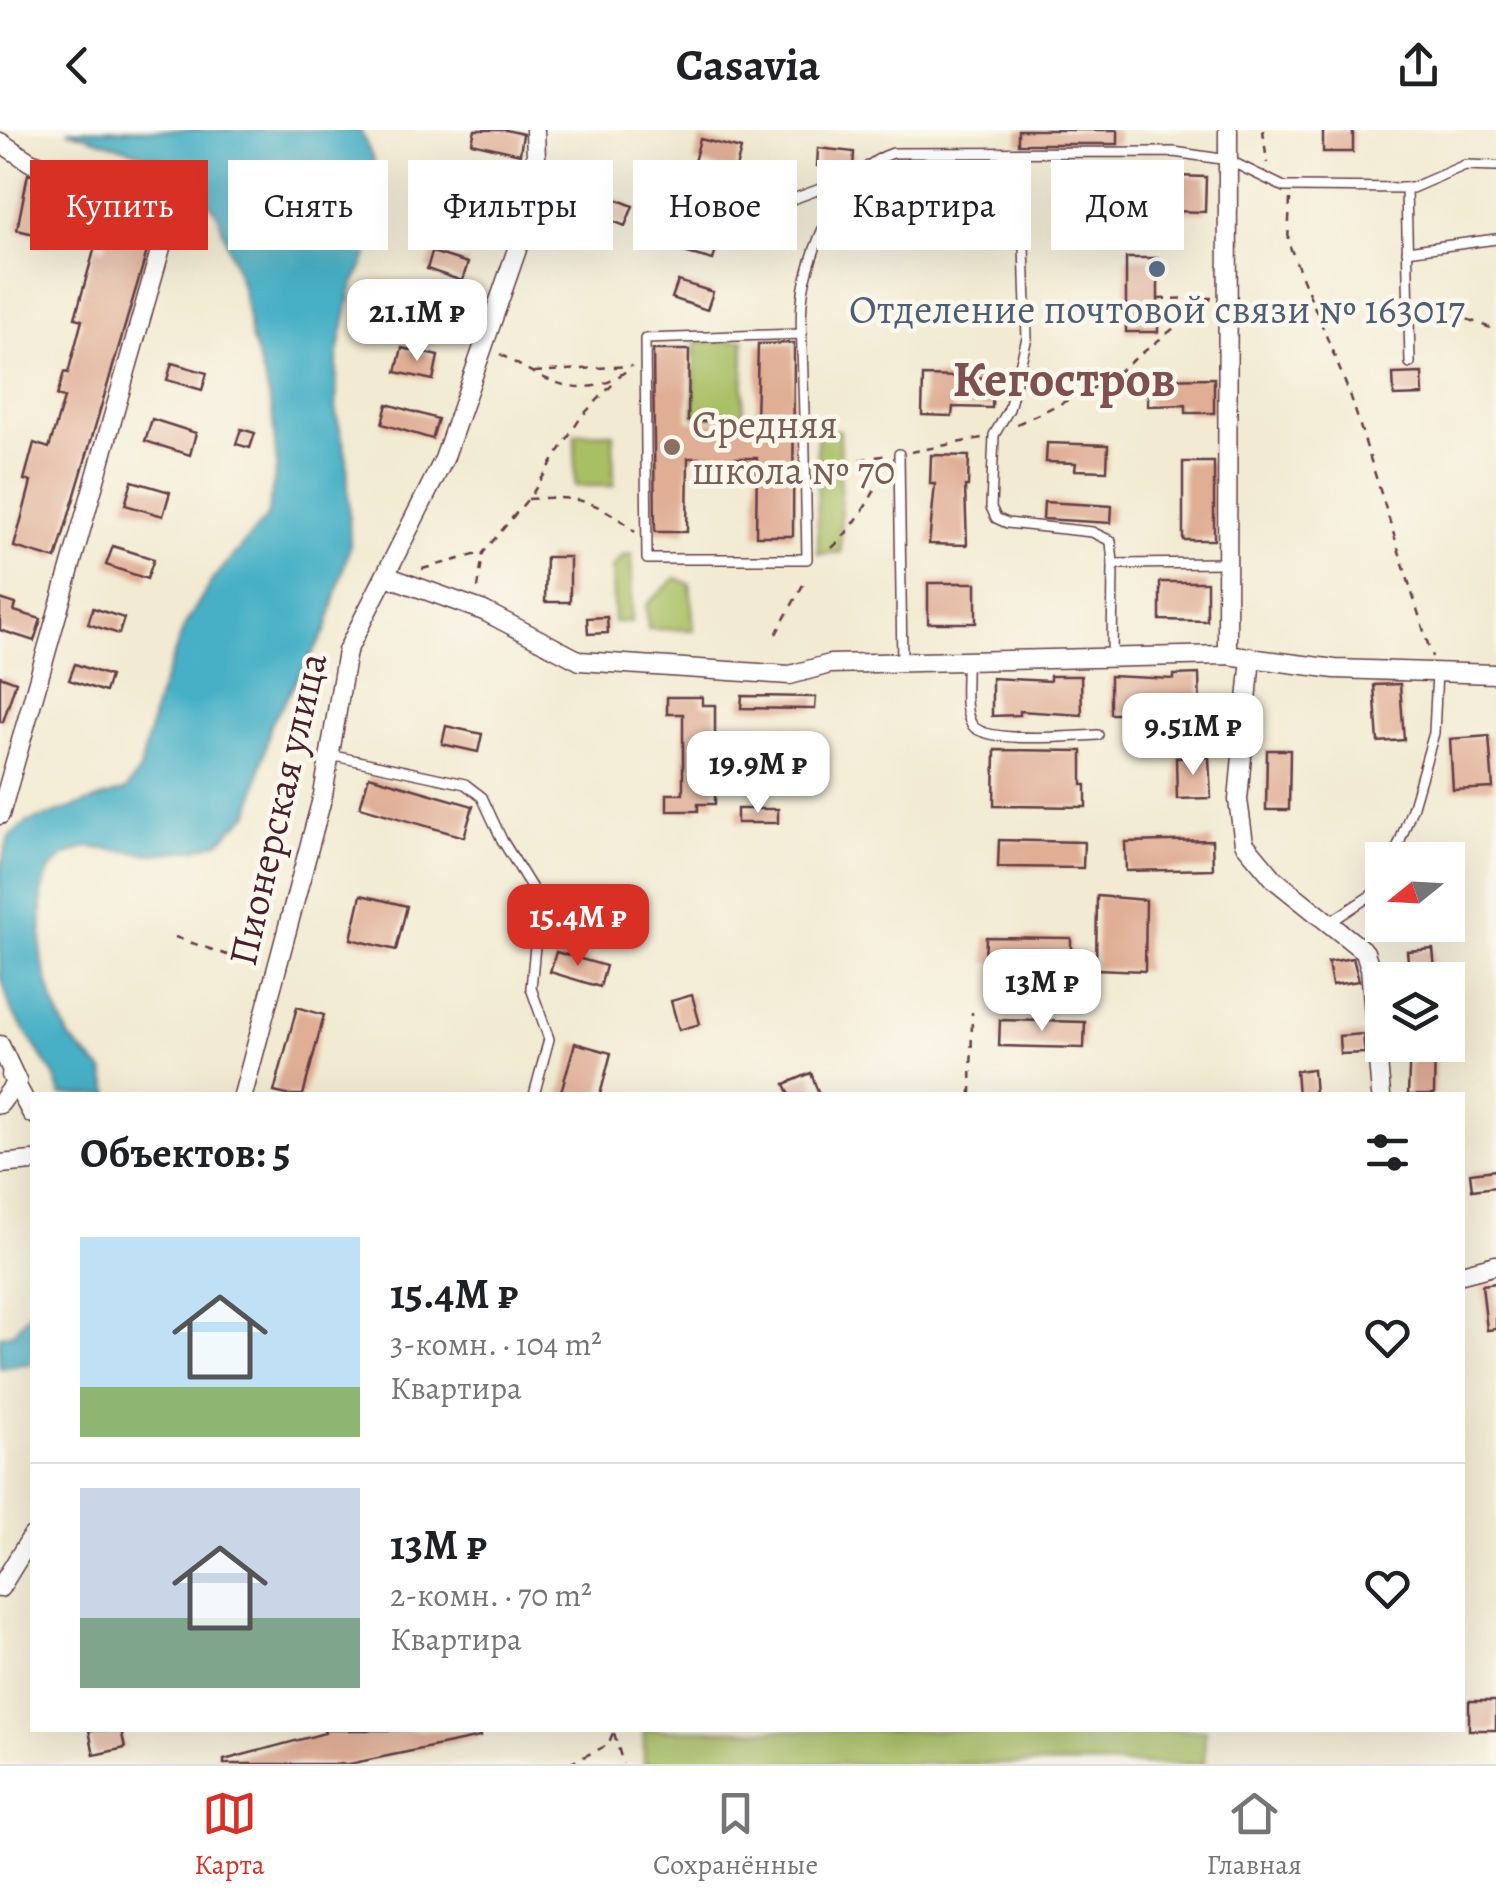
<!DOCTYPE html>
<html lang="ru">
<head>
<meta charset="utf-8">
<style>
	:root { --surface:#fff; --page:#f2f2f2; --text:#202124; --muted:#757577; --line:#e0e0e0; --accent:#d93025 }
	body { margin:0; font-family:Alegreya,serif; background:var(--page); color:var(--text); height:100vh; display:flex; flex-direction:column; font-size:38px; white-space:nowrap }
	* { box-sizing:border-box; margin:0 }
	p { font-size:32px; color:var(--muted) }
	.icon { flex:none; width:55px; height:55px; fill:none; stroke:currentColor; stroke-width:2; stroke-linecap:round; stroke-linejoin:round }
	.map { position:relative; flex:1; overflow:hidden }
	.side { position:absolute; left:30px; top:962px; width:1435px; height:640px; display:flex; flex-direction:column; background:var(--surface); border-radius:0px; box-shadow:0 10px 40px #0002 }
	.side>* { flex:none }
	.guide { position:absolute; left:30px; top:30px; width:1438px; height:90px; display:flex; gap:20px }
	.needle { width:65px; rotate:252deg }
	.controls { position:absolute; left:1365px; top:712px; display:grid; gap:20px }
	.controls a { display:grid; place-items:center; width:100px; height:100px; border-radius:0px; background:var(--surface); box-shadow:0 10px 40px #0002; font-size:50px }
	.price { position:absolute; translate:-50% -85px; padding:0 22px; border-radius:20px; background:#fff; color:#222; font-size:32px; line-height:65px; filter:drop-shadow(0 2px 5px #0008) }
	.price::after { content:''; position:absolute; left:50%; top:60px; width:30px; height:22px; margin-left:-15px; background:inherit; clip-path:polygon(0 0,100% 0,50% 100%) }
	.price.current { background:var(--accent); color:#fff }
	ul { padding:0; list-style:none }
	li { display:flex; align-items:center; gap:30px; height:250px; padding:0 50px }
	li+li { border-top:2px solid var(--line) }
	li span { display:grid; place-items:center; flex:none; width:280px; height:200px; border-radius:0px; color:#555 }
	li>.icon { margin-inline-start:auto }
	span .icon { width:120px; height:120px; fill:#fffc; stroke-width:1 }
	li b { font-size:42px }
	h2 { display:flex; justify-content:space-between; align-items:center; height:120px; padding:0 50px; font-size:42px }
	.pill { padding:0 35px; border-radius:0px; background:var(--surface); box-shadow:0 10px 40px #0002; font-size:35px; line-height:90px }
	.pill.current { background:var(--accent); color:#fff }
	header { display:flex; justify-content:space-between; align-items:center; height:130px; padding:0 50px; background:var(--surface); font-size:45px; font-weight:700 }
	.menu { display:flex; justify-content:space-around; align-items:center; height:140px; border-top:2px solid var(--line); background:var(--surface); font-size:28px; color:var(--muted) }
	.menu a { display:grid; justify-items:center; gap:5px }
	.menu .current { color:var(--accent) }
	.map>svg:first-child { display:block }
	.green { fill:#a8bf64; stroke:#796f48; stroke-width:2.5 }
	.water { fill:#47b0c6; stroke:#486878; stroke-width:2.5 }
	.building { fill:#e0ae95 }
	.lines { fill:none; stroke-linecap:round; stroke-linejoin:round }
	.service-casing { stroke:#633d44; stroke-width:12 }
	.minor-casing { stroke:#633d44; stroke-width:21 }
	.path { stroke:#633d44; stroke-width:2.5; stroke-dasharray:8 8; stroke-linecap:butt }
	.service { stroke:#fff; stroke-width:9 }
	.minor { stroke:#fff; stroke-width:18 }
	.service-dot { fill:#5c6f8a; stroke:#fbf7ec; stroke-width:4 }
	.education-dot { fill:#8d6e63; stroke:#fbf7ec; stroke-width:4 }
	.labels { text-anchor:middle; stroke-width:9; stroke-linejoin:round; paint-order:stroke }
	.service-label { font-size:40px; fill:#4e5e75; stroke:#fbf7ec }
	.education-label { font-size:40px; fill:#785e54; stroke:#fbf7ec; text-anchor:start }
	.street-label { font-size:40px; fill:#4a1f2b; stroke:#fbf7ec }
	.district-label { font-size:50px; font-weight:bold; fill:#7e5150; stroke:#fbf7ec }
</style>
</head>
<body>
<header><svg class="icon" aria-label="back" viewBox="0 0 24 24"><path d="M15 5l-7 7 7 7"/></svg>Casavia<svg class="icon" aria-label="share" viewBox="0 0 24 24"><path d="M12 15V3M7 8l5-5 5 5M5 13v7h14v-7"/></svg></header>
<div class="map">
<svg width="1496" height="1634" viewBox="0 0 1496 1634">
	<rect width="100%" height="100%" fill="#fbf7ec"/>
	<filter id="ink" filterUnits="userSpaceOnUse"><feTurbulence type="fractalNoise" baseFrequency=".01" numOctaves="2"/><feDisplacementMap in="SourceGraphic" scale="20" xChannelSelector="R" yChannelSelector="G"/><feConvolveMatrix kernelMatrix="1 2 1 2 8 2 1 2 1" color-interpolation-filters="sRGB"/></filter>
	<filter id="wash" filterUnits="userSpaceOnUse"><feTurbulence type="fractalNoise" baseFrequency=".0048" numOctaves="4" result="noise"/><feDisplacementMap in="SourceGraphic" scale="40" xChannelSelector="R" yChannelSelector="G"/><feGaussianBlur stdDeviation="2.25" result="paint"/><feColorMatrix in="noise" values="0 0 0 0 0 0 0 0 0 0 0 0 0 0 0 0 0 1.4 0 .05"/><feComposite in="paint" operator="in"/></filter>
	<g filter="url(#wash)">
		<rect width="100%" height="100%" fill="#f2ead2"/>
		<!-- green -->
		<g class="green">
			<path d="M744,210L743,286L694,287L695,212Z"/>
			<path d="M840,300L841,422L818,424L817,301Z"/>
			<path d="M613,303L614,356H575V304Z"/>
			<path d="M632,424L631,492H614L612,438L623,426Z"/>
			<path d="M676,448L690,454L694,500L648,499L646,475Z"/>
			<path d="M644,1600H1205L1204,1634H644Z"/>
		</g>
		<!-- water -->
		<g class="water">
			<path d="M67,0H360L375,34L381,82L377,103L351,161L337,229L336,283L347,329L350,415L326,500L271,594L250,682L219,712L197,719L154,724L86,717L64,726L49,740L42,761L41,826L53,872L70,909L103,941L110,965H61L54,945L11,880L0,843V742L9,707L28,692L126,660L140,640L157,569L185,495L213,449L267,387L277,336L272,279L266,254L251,207L243,160L218,85L190,47L170,33Z"/>
			<path d="M32,1179V1233L0,1238V1206L13,1203Z"/>
		</g>
		<g id="blocks">
			<!-- building -->
			<g class="building">
				<path d="M475,0H506L523,4L520,24L472,13Z"/>
				<rect x="1018" y="0" width="100" height="14"/>
				<rect x="1323" y="0" width="30" height="22"/>
				<path d="M700,9L741,19L735,42L694,32Z"/>
				<path d="M818,18L854,22L853,39L817,36Z"/>
				<path d="M462,35L501,49L493,70L455,55Z"/>
				<path d="M930,40L958,41V54L997,55V81H930Z"/>
				<path d="M28,44L45,50V53L80,62L74,90L38,83L34,104L17,100Z"/>
				<path d="M1176,46L1206,47L1205,82L1134,80L1136,53L1175,54Z"/>
				<path d="M584,56L633,76L625,96L577,77Z"/>
				<path d="M116,77L143,84L153,101L56,429L14,417L31,352L24,350L34,313L49,318L64,268L57,266L64,242L68,243L82,190L75,188L95,117L105,119Z"/>
				<path d="M442,79L466,86L462,98L439,90Z"/>
				<path d="M674,97L718,113L713,130L669,118Z"/>
				<path d="M432,122L468,133L462,151L427,139Z"/>
				<rect x="1126" y="128" width="32" height="74"/>
				<path d="M678,151L713,162L707,180L672,168Z"/>
				<path d="M422,171L457,183L451,200L416,189Z"/>
				<path d="M794,213L793,406H756L757,328H688L687,402H655L653,220H689L688,291H756L758,214Z"/>
				<path d="M402,218L438,226L433,250L396,242Z"/>
				<path d="M172,233L207,243L202,260L167,250Z"/>
				<path d="M1422,243L1423,265L1394,266L1393,244Z"/>
				<path d="M923,246L993,248L992,278L953,277L952,286L922,285Z"/>
				<path d="M1214,248V283H1186V275L1148,276V249Z"/>
				<path d="M387,274L438,289L432,309L382,294Z"/>
				<path d="M152,289L196,303L190,325L145,311Z"/>
				<path d="M241,299L255,303L250,318L236,314Z"/>
				<path d="M1047,313L1108,315L1107,341L1075,340L1076,333L1046,332Z"/>
				<path d="M931,325L969,326L968,356H965L967,415L929,414L935,354H930Z"/>
				<rect x="1183" y="332" width="31" height="78"/>
				<path d="M132,351L170,362L163,386L125,375Z"/>
				<path d="M1044,372L1112,376L1111,393L1043,389Z"/>
				<path d="M113,416L154,429L147,449L106,435Z"/>
				<path d="M546,427H570V472H545Z"/>
				<path d="M1160,452H1207V491L1160,490Z"/>
				<rect x="928" y="453" width="48" height="40"/>
				<path d="M0,469L16,474L14,481L41,489L34,511L0,500Z"/>
				<path d="M93,478L124,488L119,504L88,494Z"/>
				<path d="M607,487L608,503L588,504L587,488Z"/>
				<path d="M75,534L110,546L105,562L69,550Z"/>
				<path d="M1199,544L1200,583H1176V578L1142,579L1141,584H1110V546L1174,549V545Z"/>
				<path d="M0,546L16,552L3,592H0Z"/>
				<path d="M1050,546H1081L1082,585L1020,581V585L992,586V548L1050,551Z"/>
				<path d="M1400,554L1404,610L1378,612L1374,555Z"/>
				<path d="M742,566L816,567L815,579L741,578Z"/>
				<path d="M667,567H702V575H715V674H698V681H667V664H683V584H667Z"/>
				<path d="M446,596L482,604L478,622L442,614Z"/>
				<path d="M1489,606L1493,658L1453,660L1450,609Z"/>
				<path d="M995,620L1082,621V655H1086V677L994,676Z"/>
				<path d="M1267,620H1290L1289,680H1266Z"/>
				<path d="M1209,627L1211,668L1177,669L1176,628Z"/>
				<path d="M369,646L473,676L464,707L360,677Z"/>
				<rect x="737" y="679" width="41" height="14"/>
				<path d="M999,710L1084,712L1083,738L998,737Z"/>
				<path d="M1212,710L1213,739L1126,741L1125,712Z"/>
				<path d="M361,765L407,776L396,820L351,809Z"/>
				<path d="M1097,766L1146,770L1145,841L1096,839Z"/>
				<path d="M986,807L1071,808V835L985,833Z"/>
				<path d="M1433,819L1436,850H1410L1407,821Z"/>
				<path d="M556,822L606,836L600,857L550,842Z"/>
				<path d="M1353,828L1359,851L1332,855L1328,832Z"/>
				<path d="M692,865L700,894L679,900L671,871Z"/>
				<path d="M297,877L324,885L303,965H287L274,962Z"/>
				<path d="M1000,890L1085,892L1084,918L999,916Z"/>
				<path d="M1363,904L1365,923L1340,924L1339,906Z"/>
				<path d="M575,913L611,923L600,965H560Z"/>
				<path d="M1410,915H1435L1434,965H1408Z"/>
				<path d="M1313,939L1315,965H1298L1296,941Z"/>
				<path d="M811,943L819,965H790L785,954Z"/>
				<path d="M1496,1040V1057L1472,1060L1470,1043Z"/>
				<path d="M1496,1153V1199L1487,1200L1482,1155Z"/>
				<rect x="1469" y="1571" width="27" height="29"/>
				<path d="M89,1600H121L125,1618L94,1625Z"/>
				<path d="M324,1600H479L480,1607L349,1634H224V1630L325,1603Z"/>
			</g>
		</g>
	</g>
	<g filter="url(#ink)">
		<use href="#blocks" fill-opacity="0" stroke="#633d44" stroke-width="2.5"/>
		<g class="lines">
			<defs>
				<g id="service">
					<path d="M1021,23L1027,208L1009,279L994,305L991,377L996,388L1007,393L1092,402L1111,411L1113,434L1226,433"/>
					<path d="M1406,58L1410,233"/>
					<path d="M750,85L820,59L853,52"/>
					<path d="M1407,121L1496,109"/>
					<path d="M802,204L645,209L647,429H807C806,370 805,311 803,252C803,220 798,182 805,152C817,104 843,39 893,23L1174,22L1228,30L1284,57H1291L1412,58L1465,35L1496,36"/>
					<path d="M899,324L902,533"/>
					<path d="M1112,528L1113,434"/>
					<path d="M966,533C967,550 962,582 973,596C988,614 1074,606 1098,605"/>
					<path d="M330,625L465,654L482,667L502,710L533,760L535,816L531,858L549,909L534,965"/>
					<path d="M1393,730L1413,676L1434,603L1437,542"/>
					<path d="M1329,793L1382,758"/>
				</g>
				<g id="minor">
					<path d="M0,12L30,32L149,73L159,82L166,100L0,685"/>
					<path d="M386,446L484,481L580,531L790,545L830,534L1227,525L1335,539L1496,544"/>
					<path d="M1227,525L1228,0"/>
					<path d="M1251,527L1238,670L1244,713L1275,750L1365,822L1370,838L1381,965"/>
					<path d="M0,915L17,951L0,974"/>
					<path d="M11,945L32,984"/>
					<path d="M243,965L323,665L347,521L444,329L522,105L536,28L535,0"/>
					<path d="M0,1034L32,1031"/>
					<path d="M1462,1144L1496,1135"/>
					<path d="M0,1458L32,1406"/>
				</g>
			</defs>
			<!-- service casing -->
			<use href="#service" class="service-casing"/>
			<!-- minor casing -->
			<use href="#minor" class="minor-casing"/>
			<!-- path -->
			<g class="path">
				<path d="M1263,0L1267,33"/>
				<path d="M1290,69L1288,112L1351,267L1432,527"/>
				<path d="M1158,169L1212,168"/>
				<path d="M1420,188H1464L1496,200"/>
				<path d="M500,224C544,250 587,277 632,236"/>
				<path d="M534,242L631,236"/>
				<path d="M1017,294L1104,253L1211,169"/>
				<path d="M911,322L982,308"/>
				<path d="M844,332L888,325"/>
				<path d="M528,369C575,365 599,370 635,402"/>
				<path d="M832,418C856,395 871,369 885,340"/>
				<path d="M422,439L482,423"/>
				<path d="M478,458L483,423L532,364L581,287L616,251"/>
				<path d="M776,504L804,453"/>
				<path d="M175,807L259,836"/>
				<path d="M971,965L972,882"/>
				<path d="M614,1603L623,1634"/>
				<path d="M569,1634L608,1615L614,1600"/>
			</g>
			<!-- service -->
			<use href="#service" class="service"/>
			<!-- minor -->
			<use href="#minor" class="minor"/>
		</g>
	</g>
	<!-- markers -->
	<circle class="service-dot" cx="1157" cy="139" r="10"/>
	<circle class="education-dot" cx="672" cy="317" r="10"/>
	<g class="labels">
		<!-- service labels -->
		<g class="service-label">
			<text x="1157" y="193">Отделение почтовой связи № 163017</text>
		</g>
		<!-- education labels -->
		<g class="education-label">
			<text x="692" y="308">Средняя<tspan x="692" dy="46">школа № 70</tspan></text>
		</g>
		<!-- street labels -->
		<g class="street-label">
			<text transform="translate(277 679) rotate(-77)" y="14">Пионерская улица</text>
		</g>
		<!-- district labels -->
		<g class="district-label">
			<text x="1064" y="266">Кегостров</text>
		</g>
	</g>
</svg>
<div class="controls">
<a><svg class="needle" viewBox="-14 -14 28 28"><path d="M0-13l5 13h-10z" fill="#e53935"/><path d="M0 13l5-13h-10z" fill="#757577"/></svg></a>
<a><svg class="icon" aria-label="layers" viewBox="0 0 24 24"><path d="M12 4l9 5-9 5-9-5zM3 14l9 5 9-5"/></svg></a>
</div>
<b class="price" style="left:417px;top:234px">21.1M ₽</b>
<b class="price" style="left:1193px;top:648px">9.51M ₽</b>
<b class="price" style="left:758px;top:686px">19.9M ₽</b>
<b class="price current" style="left:578px;top:839px">15.4M ₽</b>
<b class="price" style="left:1042px;top:904px">13M ₽</b>
<div class="guide">
<a class="pill current">Купить</a>
<a class="pill">Снять</a>
<a class="pill">Фильтры</a>
<a class="pill">Новое</a>
<a class="pill">Квартира</a>
<a class="pill">Дом</a>
</div>
<section class="side">
<h2>Объектов: 5<svg class="icon" aria-label="filters" viewBox="0 0 24 24"><path d="M4 7h16M4 17h16"/><circle cx="9" cy="7" r="2"/><circle cx="15" cy="17" r="2"/></svg></h2>
<ul>
<li><span style="background:linear-gradient(#bfe0f5 75%,#8fb573 0)"><svg class="icon" aria-label="home" viewBox="0 0 24 24"><path d="M3 11l9-7 9 7M6 9v11h12V9"/></svg></span><div><b>15.4M ₽</b><p>3-комн. · 104 m²</p><p>Квартира</p></div><svg class="icon" aria-label="heart" viewBox="0 0 24 24"><path d="M12 20l-8-8c-3-5 5-10 8-4 3-6 11-1 8 4z"/></svg></li>
<li><span style="background:linear-gradient(#c9d6e8 65%,#7fa58c 0)"><svg class="icon" aria-label="home" viewBox="0 0 24 24"><path d="M3 11l9-7 9 7M6 9v11h12V9"/></svg></span><div><b>13M ₽</b><p>2-комн. · 70 m²</p><p>Квартира</p></div><svg class="icon" aria-label="heart" viewBox="0 0 24 24"><path d="M12 20l-8-8c-3-5 5-10 8-4 3-6 11-1 8 4z"/></svg></li>
</ul>
</section>
</div>
<nav class="menu">
<a class="current"><svg class="icon" aria-label="map" viewBox="0 0 24 24"><path d="M3 6l6-2 6 2 6-2v14l-6 2-6-2-6 2zM9 4v14M15 6v14"/></svg>Карта</a>
<a><svg class="icon" aria-label="saved" viewBox="0 0 24 24"><path d="M7 4h10v16l-5-4-5 4z"/></svg>Сохранённые</a>
<a><svg class="icon" aria-label="home" viewBox="0 0 24 24"><path d="M3 11l9-7 9 7M6 9v11h12V9"/></svg>Главная</a>
</nav>
</body>
</html>
